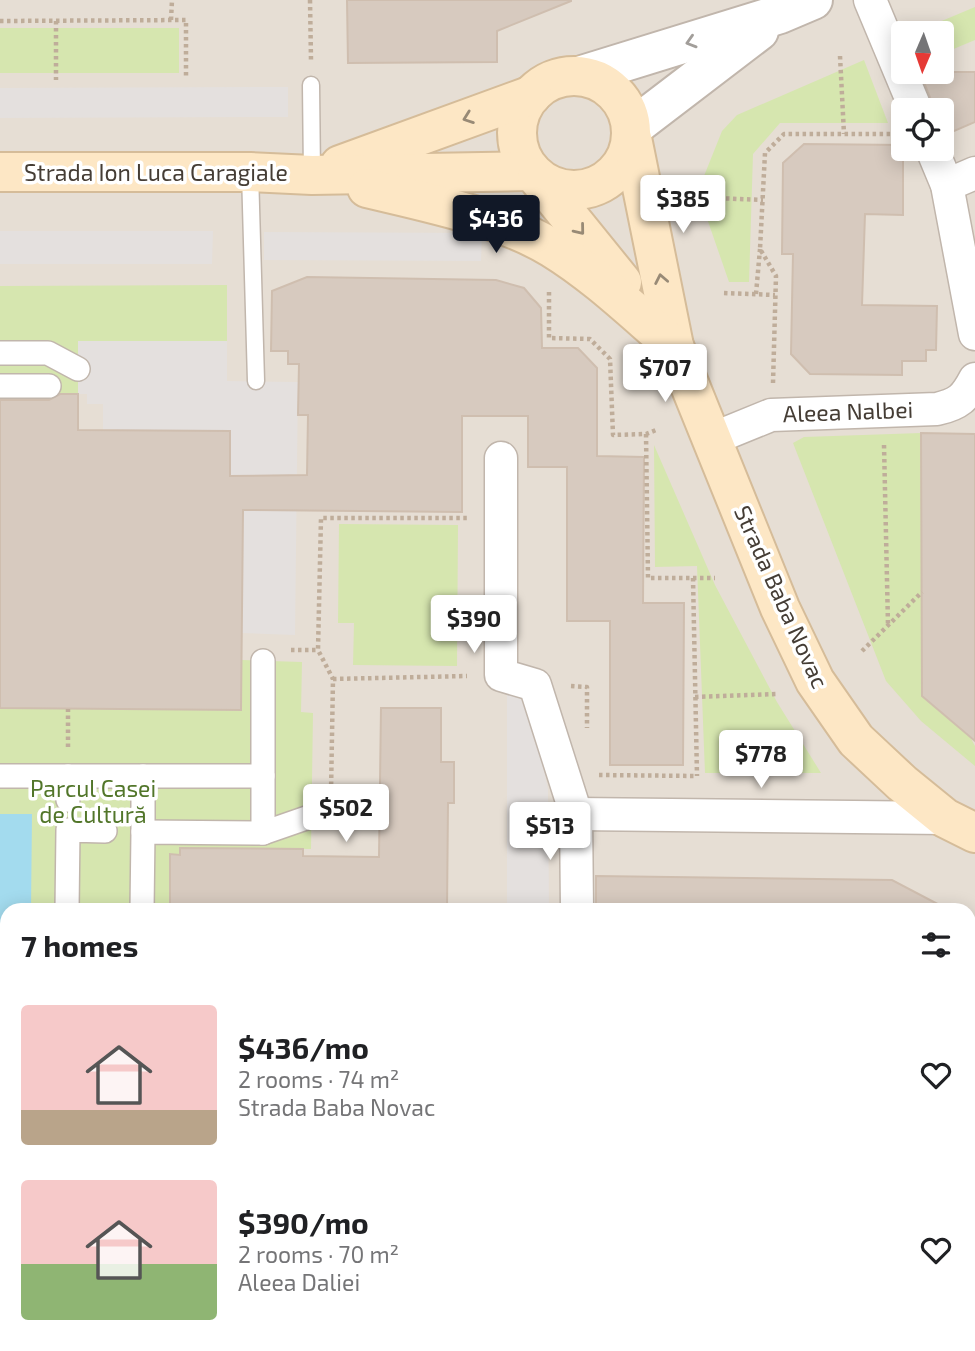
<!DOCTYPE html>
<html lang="en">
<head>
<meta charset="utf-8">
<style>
	:root { --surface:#fff; --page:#f2f2f2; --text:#202124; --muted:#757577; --accent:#111827 }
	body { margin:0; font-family:"Exo 2",sans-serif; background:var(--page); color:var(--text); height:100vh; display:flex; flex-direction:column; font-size:26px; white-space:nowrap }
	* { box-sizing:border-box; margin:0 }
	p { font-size:23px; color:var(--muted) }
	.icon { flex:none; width:38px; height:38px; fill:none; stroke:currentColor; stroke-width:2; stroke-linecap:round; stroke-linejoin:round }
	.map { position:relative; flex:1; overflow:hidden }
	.drawer { position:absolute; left:0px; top:903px; width:976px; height:448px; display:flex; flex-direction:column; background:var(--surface); border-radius:21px 21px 0 0; box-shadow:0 4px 18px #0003 }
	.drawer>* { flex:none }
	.needle { width:46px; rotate:182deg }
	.tools { position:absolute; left:891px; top:21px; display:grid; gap:14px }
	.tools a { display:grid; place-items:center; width:63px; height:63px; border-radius:7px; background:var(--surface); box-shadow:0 4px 18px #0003; font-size:35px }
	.price { position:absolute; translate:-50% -60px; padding:0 16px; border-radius:7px; background:#fff; color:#222; font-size:23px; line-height:46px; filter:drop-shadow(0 2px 4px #0008) }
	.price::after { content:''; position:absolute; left:50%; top:42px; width:21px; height:16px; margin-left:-10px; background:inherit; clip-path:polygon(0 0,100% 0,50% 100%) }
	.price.on { background:var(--accent); color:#fff }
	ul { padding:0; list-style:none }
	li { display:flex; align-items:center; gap:21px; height:175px; padding:0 21px }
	li span { display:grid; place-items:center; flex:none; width:196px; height:140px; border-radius:7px; color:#555 }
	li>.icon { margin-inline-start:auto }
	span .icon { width:84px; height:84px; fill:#fffc; stroke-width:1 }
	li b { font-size:30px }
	h2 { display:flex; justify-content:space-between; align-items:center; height:84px; padding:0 21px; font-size:30px }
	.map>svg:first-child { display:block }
	.residential { fill:#e6ded4; fill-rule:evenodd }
	.green { fill:#d6e6af }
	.parking { fill:#e4e0de }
	.water { fill:#a3dbee }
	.building { fill:#d7cabf; stroke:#cfbeaf; stroke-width:2 }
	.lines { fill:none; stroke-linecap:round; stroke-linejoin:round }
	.service-casing { stroke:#c1b6ac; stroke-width:19 }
	.pedestrian-casing { stroke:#c1b6ac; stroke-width:26 }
	.minor-casing { stroke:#c1b6ac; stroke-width:35 }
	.tertiary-casing { stroke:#c1b6ac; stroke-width:42 }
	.secondary-casing { stroke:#d5bc99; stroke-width:42 }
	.path { stroke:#bfad9a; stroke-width:4.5; stroke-dasharray:3.5 3.5; stroke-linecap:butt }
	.service { stroke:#fff; stroke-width:16 }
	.pedestrian { stroke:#fff; stroke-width:23 }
	.minor { stroke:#fff; stroke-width:32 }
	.tertiary { stroke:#fff; stroke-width:38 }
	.secondary { stroke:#fde7c5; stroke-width:38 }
	.oneway { stroke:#a29e9a }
	.oneway2 { stroke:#988a76 }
	.labels { text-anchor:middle; stroke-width:7; stroke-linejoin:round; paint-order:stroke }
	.street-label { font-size:23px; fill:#453d35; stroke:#fff }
	.park-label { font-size:23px; fill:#52762a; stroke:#fff }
</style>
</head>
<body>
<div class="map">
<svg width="975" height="1351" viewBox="0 0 975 1351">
	<rect width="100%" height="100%" fill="#f3ede6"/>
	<!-- residential -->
	<path class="residential" d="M0,0H975V1351H0ZM903,33H942V72H903ZM903,110H942V149H903ZM7,910H970V1344H7Z"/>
	<!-- green -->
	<g class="green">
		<path d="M975,7V40L944,53L947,59L942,61V33H913Z"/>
		<rect x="0" y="28" width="179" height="45"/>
		<path d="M864,60L888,123H780L753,154L749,282H729L703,207L704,176L722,131L737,115Z"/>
		<path d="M227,285V341H78V394H0V286Z"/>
		<path d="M921,433L922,696L969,735L975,746V766L921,721L886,681L793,443L804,437Z"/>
		<path d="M654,445L715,585L777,702L821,773H705L697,566L655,567Z"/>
		<path d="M339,524L458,525L457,666L353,665L354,623H338Z"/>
		<path d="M242,660L302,662L301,712L313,713L311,849L180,848V855H170V910H7V1344H489L484,1351H0V708L241,710Z"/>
		<rect x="741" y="1344" width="209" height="7"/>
	</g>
	<!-- parking -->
	<g class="parking">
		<path d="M288,87V117L0,118V88Z"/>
		<path d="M0,231H213L212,264H0Z"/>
		<path d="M264,232L482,233L481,261L264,260Z"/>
		<path d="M78,341H227V381L298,382L295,635L242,633L230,476V431L103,430V404H87V394H78Z"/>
		<path d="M507,695L528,697L548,789L549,910H507Z"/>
		<path d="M489,1344H568V1351H484Z"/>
		<rect x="597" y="1344" width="131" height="7"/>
	</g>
	<!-- water -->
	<path class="water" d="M0,814H32L31,910H7V934H0Z"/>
	<!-- building -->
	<g class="building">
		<path d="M347,0H571V1L497,31V62L348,63Z"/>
		<path d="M920,72H975V122L945,135L942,127V110H935Z"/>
		<path d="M804,144L903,145V215L865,214L862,305L937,306L936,350H926V361H902V375L810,374L791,354L793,254H782L783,163Z"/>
		<path d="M307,277L496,280L524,288L541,308L542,348H578L597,368V456L644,457L643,603H684L683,765H610V621H567V467H528V416H462V512L243,510L241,710L0,708V400H49L60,394H78V430L230,431V476L307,475L308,415H298L299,364H288V351H271L272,291Z"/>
		<path d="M921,433L975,434V741L922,696Z"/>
		<path d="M381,708H441V762H454V803H448L447,910H170V854L180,855V848L303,849V856L379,857Z"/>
		<path d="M596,876L892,880L949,910H596Z"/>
	</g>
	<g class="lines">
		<defs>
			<g id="service">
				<path d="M311,85L312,175"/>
				<path d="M250,172L256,381"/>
			</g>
			<g id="pedestrian">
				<path d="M0,353H48L78,369"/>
				<path d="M0,386H49"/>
				<path d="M0,776H263V661"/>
				<path d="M68,776V800"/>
				<path d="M143,832V776"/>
				<path d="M263,833V776"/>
				<path d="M67,910L68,830L105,831"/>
				<path d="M142,910L143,832L263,833L312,816"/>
				<path d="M0,963H7"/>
				<path d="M0,1167H7"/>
			</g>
			<g id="minor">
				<path d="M870,0L916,110"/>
				<path d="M932,149L947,185L975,334"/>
				<path d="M947,185L975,173"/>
				<path d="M712,439L771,415L937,409C959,404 965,398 975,379"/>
				<path d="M501,458V675L535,685L576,814L577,910"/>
				<path d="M576,814L945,818"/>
				<path d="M970,1046L975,1048"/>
				<path d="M578,1344V1351"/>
			</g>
			<g id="tertiary">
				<path d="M579,76L780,14L813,0"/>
				<path d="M632,128L759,31"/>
			</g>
			<g id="secondary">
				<circle cx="574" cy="133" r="57"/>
				<path d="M632,138L674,346L780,608L815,681L856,740L902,783L945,818L975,833"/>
				<path d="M340,165L532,95"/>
				<path d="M0,172H250L312,175L531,171"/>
				<path d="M537,177L622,282"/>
				<path d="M367,188C425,202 501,217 552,248C596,275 634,312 674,346"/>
			</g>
		</defs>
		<!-- service casing -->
		<use href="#service" class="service-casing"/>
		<!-- pedestrian casing -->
		<use href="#pedestrian" class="pedestrian-casing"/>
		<!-- minor casing -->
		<use href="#minor" class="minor-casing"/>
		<!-- tertiary casing -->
		<use href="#tertiary" class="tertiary-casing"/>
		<!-- secondary casing -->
		<use href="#secondary" class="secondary-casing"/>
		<!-- path -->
		<g class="path">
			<path d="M310,0L311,60"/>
			<path d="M171,20L172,0"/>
			<path d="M0,21L186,20V78"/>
			<path d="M56,21V80"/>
			<path d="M840,56L844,134"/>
			<path d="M691,197L763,200"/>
			<path d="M549,292V338L590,339L610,359L613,435L646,434L656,430"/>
			<path d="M724,293L775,295"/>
			<path d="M756,294L760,249"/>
			<path d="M773,383L776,276L760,249L765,153L784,134H892"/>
			<path d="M646,434L648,578H715"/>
			<path d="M884,445L888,625"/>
			<path d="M693,578L697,776"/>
			<path d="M291,650H318"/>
			<path d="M862,651L922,592"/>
			<path d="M333,679L467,676"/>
			<path d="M571,686L587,687V728"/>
			<path d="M695,697L776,694"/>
			<path d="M68,747V709"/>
			<path d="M599,775L697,776"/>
			<path d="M331,792L333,679L318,650L321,518H468"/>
			<path d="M0,1322L7,1315"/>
			<path d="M120,1344V1351"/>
			<path d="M224,1344V1351"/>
			<path d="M363,1351V1344"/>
			<path d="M903,1351V1344"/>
		</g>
		<!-- service -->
		<use href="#service" class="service"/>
		<!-- pedestrian -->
		<use href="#pedestrian" class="pedestrian"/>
		<!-- minor -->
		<use href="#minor" class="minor"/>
		<!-- tertiary -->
		<use href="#tertiary" class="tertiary"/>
		<!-- secondary -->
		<use href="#secondary" class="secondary"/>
	</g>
	<!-- one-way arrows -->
	<defs><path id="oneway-chevron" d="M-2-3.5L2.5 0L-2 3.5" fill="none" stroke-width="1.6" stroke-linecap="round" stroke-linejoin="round" transform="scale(1.75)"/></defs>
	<use class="oneway" href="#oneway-chevron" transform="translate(691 42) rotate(163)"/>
	<g class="oneway2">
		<use href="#oneway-chevron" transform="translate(468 118) rotate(160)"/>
		<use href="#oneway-chevron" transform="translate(580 230) rotate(51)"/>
		<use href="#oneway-chevron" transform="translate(661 279) rotate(-101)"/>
	</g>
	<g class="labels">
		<!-- street labels -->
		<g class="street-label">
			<text x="156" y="181">Strada Ion Luca Caragiale</text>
			<text transform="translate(848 412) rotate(-2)" y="8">Aleea Nalbei</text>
			<text transform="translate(781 597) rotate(66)" y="8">Strada Baba Novac</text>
		</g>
		<!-- park labels -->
		<g class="park-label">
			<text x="93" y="797">Parcul Casei<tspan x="93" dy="26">de Cultură</tspan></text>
		</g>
	</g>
</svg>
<div class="tools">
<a><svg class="needle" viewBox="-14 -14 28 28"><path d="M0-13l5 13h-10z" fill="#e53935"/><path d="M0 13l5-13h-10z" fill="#757577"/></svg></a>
<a><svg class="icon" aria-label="locate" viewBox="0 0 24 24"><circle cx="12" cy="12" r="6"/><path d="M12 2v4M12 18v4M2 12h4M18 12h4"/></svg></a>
</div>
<b class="price" style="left:683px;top:235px">$385</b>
<b class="price on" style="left:496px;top:255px">$436</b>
<b class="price" style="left:665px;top:404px">$707</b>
<b class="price" style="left:474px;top:655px">$390</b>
<b class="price" style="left:761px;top:790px">$778</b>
<b class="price" style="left:346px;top:844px">$502</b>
<b class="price" style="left:550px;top:862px">$513</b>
<section class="drawer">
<h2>7 homes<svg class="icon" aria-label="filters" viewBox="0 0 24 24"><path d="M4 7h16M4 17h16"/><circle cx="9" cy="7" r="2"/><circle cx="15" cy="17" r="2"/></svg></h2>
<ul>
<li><span style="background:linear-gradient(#f6c9c9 75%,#b9a48a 0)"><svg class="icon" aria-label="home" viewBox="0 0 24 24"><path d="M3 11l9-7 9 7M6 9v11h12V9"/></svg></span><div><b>$436/mo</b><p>2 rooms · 74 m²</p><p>Strada Baba Novac</p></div><svg class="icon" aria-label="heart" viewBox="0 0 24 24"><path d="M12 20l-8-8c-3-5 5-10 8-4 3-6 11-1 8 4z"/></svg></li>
<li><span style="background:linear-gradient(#f6c9c9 60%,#8fb573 0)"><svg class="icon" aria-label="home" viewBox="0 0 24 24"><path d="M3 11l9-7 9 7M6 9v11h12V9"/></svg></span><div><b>$390/mo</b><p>2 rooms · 70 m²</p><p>Aleea Daliei</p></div><svg class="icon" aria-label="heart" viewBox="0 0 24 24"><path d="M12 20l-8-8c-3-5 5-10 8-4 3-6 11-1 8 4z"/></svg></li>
</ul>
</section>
</div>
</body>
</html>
